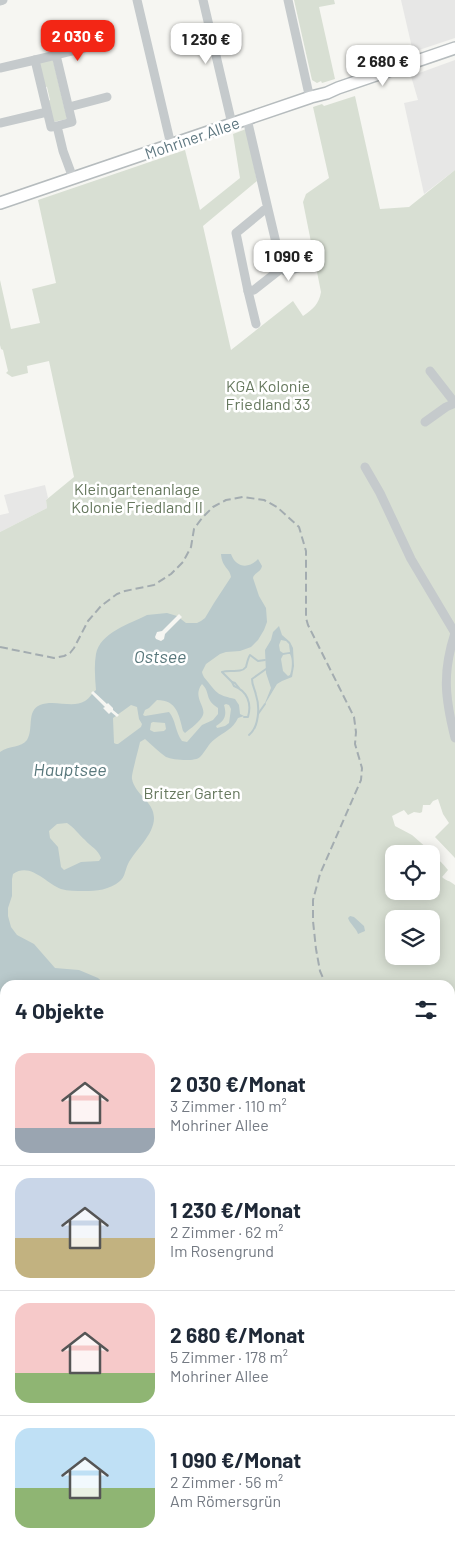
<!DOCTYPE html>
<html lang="de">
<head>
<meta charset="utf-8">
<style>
	:root { --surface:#fff; --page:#f2f2f3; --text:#1f2937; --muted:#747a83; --line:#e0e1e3; --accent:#f32615 }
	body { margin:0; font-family:Barlow,sans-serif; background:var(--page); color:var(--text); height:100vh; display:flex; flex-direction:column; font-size:19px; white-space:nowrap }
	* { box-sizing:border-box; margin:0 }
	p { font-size:16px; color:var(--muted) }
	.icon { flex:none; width:28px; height:28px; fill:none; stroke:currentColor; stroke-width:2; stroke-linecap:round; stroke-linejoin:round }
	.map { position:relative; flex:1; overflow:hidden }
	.details { position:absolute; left:0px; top:980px; width:455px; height:570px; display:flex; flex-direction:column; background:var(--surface); border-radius:15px 15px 0 0; box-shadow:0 2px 12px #0003 }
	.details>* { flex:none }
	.buttons { position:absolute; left:385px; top:845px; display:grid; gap:10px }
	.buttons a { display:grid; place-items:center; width:55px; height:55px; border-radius:10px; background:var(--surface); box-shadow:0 2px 12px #0003; font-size:25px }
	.price { position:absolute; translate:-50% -42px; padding:0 11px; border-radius:10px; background:#fff; color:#222; font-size:16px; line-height:32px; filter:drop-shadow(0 1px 2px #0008) }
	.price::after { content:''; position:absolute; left:50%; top:30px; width:15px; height:11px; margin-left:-8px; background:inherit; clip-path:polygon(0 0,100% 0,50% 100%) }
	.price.on { background:var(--accent); color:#fff }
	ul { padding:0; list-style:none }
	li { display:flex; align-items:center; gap:15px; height:125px; padding:0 15px }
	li+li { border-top:1px solid var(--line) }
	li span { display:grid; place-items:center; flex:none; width:140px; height:100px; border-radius:15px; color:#555 }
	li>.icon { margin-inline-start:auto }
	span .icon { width:60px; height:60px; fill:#fffc; stroke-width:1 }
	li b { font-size:21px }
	h2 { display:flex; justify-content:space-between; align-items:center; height:60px; padding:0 15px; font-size:21px }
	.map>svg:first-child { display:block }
	.built { fill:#e7e7e6 }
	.green { fill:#d8dfd3; fill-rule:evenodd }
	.water { fill:#b9c9cb; fill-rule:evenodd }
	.pier { fill:#f6f6f2 }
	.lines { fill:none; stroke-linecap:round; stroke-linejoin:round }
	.stream { stroke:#b9c9cb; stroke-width:2 }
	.major-casing { stroke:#b6bcbe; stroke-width:14 }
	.minor { stroke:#c5cacc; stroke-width:9 }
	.major { stroke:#fff; stroke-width:11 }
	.rail { stroke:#a3acb0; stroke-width:2; stroke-dasharray:8 4; stroke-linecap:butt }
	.labels { text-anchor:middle; stroke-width:5; stroke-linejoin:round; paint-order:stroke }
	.street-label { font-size:16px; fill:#5e7780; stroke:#fff }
	.park-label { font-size:16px; fill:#66785e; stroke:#fff }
	.water-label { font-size:18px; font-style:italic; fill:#59787c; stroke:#fff }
</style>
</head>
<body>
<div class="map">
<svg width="455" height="1550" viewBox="0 0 455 1550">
	<rect width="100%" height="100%" fill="#f6f6f2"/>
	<!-- built -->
	<g class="built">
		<path d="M401,0H455V38L413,52Z"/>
		<path d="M455,60V170L424,194L404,103L418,100L411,76Z"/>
		<path d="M45,485L48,498L46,500L47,508L0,532V515L9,513L4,495Z"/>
	</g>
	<!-- green -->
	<g class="green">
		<path d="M294,0H334L335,4L319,7L335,79L322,83L321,81L317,83L312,80Z"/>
		<path d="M53,60L67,119L53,122L47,102L50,100L47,87L43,86L39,65L41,62Z"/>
		<path d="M355,96L380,209L409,207L455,170V858L435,837L449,823L443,814L438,799L433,801L430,805H423L422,812L420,813L414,812L408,815L404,810L392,816L395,826L412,835L428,849L425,854H394V891H431V858C438,857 444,865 448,870L442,877C446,881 449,880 455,885V1550H0V532L47,508L46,500L74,477L49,361L27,366L28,373L12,377L6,373L8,371L3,350L1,349L0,345V280L11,329L40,323L32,289L56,283L38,200L185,150L200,210L240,178L233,134L246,129L257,181L203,226L231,350L293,301L303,316C313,309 319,304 321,292L303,202L306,194L329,178L313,107L322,104L324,106ZM394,919H431V956H394ZM5,985H450V1545H5Z"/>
	</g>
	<!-- water -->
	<g class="water">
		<path d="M221,554H231C236,568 249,569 258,559L262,566C261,572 254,573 253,578L259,596L266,608L267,622L264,630L258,640L251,647L240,651L226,652L220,654L206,664L202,672C203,677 205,678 208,682C218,695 219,695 235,699L239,705L240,714L244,716L238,718C233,729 224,732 215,739C208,744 206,751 200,757C195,762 173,760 166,757C159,752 152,745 145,739L140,742C139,748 131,775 132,779C135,795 154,801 154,818C154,835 135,850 128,864C125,870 125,877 120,881C110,890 96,891 84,891C76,891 68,891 61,889C45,883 31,862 13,874L12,879V896L8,908V916L11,927L17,935L34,944L55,968L79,970L98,978L106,985H5V999L0,995V752C10,745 21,748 27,740C34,729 26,711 40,705C55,699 72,709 85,701C90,698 92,693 96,690C95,678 94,666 96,654C100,633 129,624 147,615L167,613L177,616L186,623H197L201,621L205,618L214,603L231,577C230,568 222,568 221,554ZM202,684C211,693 204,699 218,708V714L213,720L202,725L187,742L182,741C175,732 176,720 169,712L145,716L143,715L145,710L149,708L157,700C177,700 179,715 183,731L185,733C190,729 201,721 203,715C206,706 192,697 202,684ZM226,704L229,705L231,709L229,723L225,726L217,728L216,726C225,721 227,715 224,705ZM131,705L137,707L139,719L142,724L141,727L118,744H116L114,743L113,718ZM153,722L165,723L166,729L164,731L154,732L150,730L151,723ZM67,823C75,828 78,834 85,840C91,847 98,849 101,858L99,861L81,862L64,870L61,867L58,847L50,838L49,831L57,824Z"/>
		<path d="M279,626L282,635L290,642L293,648L294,666L292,677L282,681L277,684L265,704V703L271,688L266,673L265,650L271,640L273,632ZM281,640L286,641L289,644L290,652L283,653L280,651L279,645ZM288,654H290C293,659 292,670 290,675L288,676L283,671L281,659L283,655Z"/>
		<path d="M350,916L354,917L364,926L365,931L358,934C356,928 350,924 348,918Z"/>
	</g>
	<!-- pier -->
	<g class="pier">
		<path d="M179,614L182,617L165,634L164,639L161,641L156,639L155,637L157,632L162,631Z"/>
		<path d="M93,691L107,704L108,703L113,708V710L119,715L117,717L111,712L109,714L103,708L105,707L91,693Z"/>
	</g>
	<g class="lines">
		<!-- stream -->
		<g class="stream">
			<path d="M232,682L235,683L239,688"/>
			<path d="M258,714L265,704"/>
			<path d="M244,717H248C252,703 247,691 234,686L232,682L222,672C229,669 241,674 246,667C247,663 248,658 250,655L258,661L265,660"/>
			<path d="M249,735C259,727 260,707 256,695C255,689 252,686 252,679L266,669"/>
		</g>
		<defs>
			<path id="major" d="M0,203L311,97L327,93L338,88L455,48"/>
		</defs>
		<!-- major casing -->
		<use href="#major" class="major-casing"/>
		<!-- minor -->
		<g class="minor">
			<path d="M137,0L171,145"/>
			<path d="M203,0L232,124"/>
			<path d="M288,0L308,90L311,97"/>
			<path d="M0,1L3,0"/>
			<path d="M56,55L93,46"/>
			<path d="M0,68L35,60"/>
			<path d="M69,107L107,97"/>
			<path d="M247,119L268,209L264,210L236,233L248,291L254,290L282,268L268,209"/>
			<path d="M0,123L47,112"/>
			<path d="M57,126L51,127L35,60L56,55L72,122L57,126L63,151L73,178"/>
			<path d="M282,268L285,271L302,267"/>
			<path d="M248,291L256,324"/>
			<path d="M430,371L455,403"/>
			<path d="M425,422L446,407L455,403"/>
			<path d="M365,467L380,493L411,559L455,633"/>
			<path d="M455,633C442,673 445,698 455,738"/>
		</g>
		<!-- major -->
		<use href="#major" class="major"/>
		<!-- rail -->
		<g class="rail">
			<path d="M0,647L54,658L64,656L70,653L74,648L88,621L101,606L117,594L125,591L154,585L171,574L183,562L191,547L194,529L202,518L213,507L226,500L243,497L264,500L277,507L299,527L306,551V618L308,625L354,717L356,732L355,744L362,768L361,780L320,874L313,900V921L316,949L320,971L326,985"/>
			<path d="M0,1016L5,1025"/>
			<path d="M450,1351L455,1353"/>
			<path d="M450,1391L455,1390"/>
		</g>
	</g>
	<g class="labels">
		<!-- street labels -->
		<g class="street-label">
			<text transform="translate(192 138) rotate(-19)" y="6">Mohriner Allee</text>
		</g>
		<!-- park labels -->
		<g class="park-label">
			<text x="268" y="392">KGA Kolonie<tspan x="268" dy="18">Friedland 33</tspan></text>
			<text x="137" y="495">Kleingartenanlage<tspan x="137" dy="18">Kolonie Friedland II</tspan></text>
			<text x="192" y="799">Britzer Garten</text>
		</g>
		<!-- water labels -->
		<g class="water-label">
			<text x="160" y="663">Ostsee</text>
			<text x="70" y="776">Hauptsee</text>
		</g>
	</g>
</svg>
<div class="buttons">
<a><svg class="icon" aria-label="locate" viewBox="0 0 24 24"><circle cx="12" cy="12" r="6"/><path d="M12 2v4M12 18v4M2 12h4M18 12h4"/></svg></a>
<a><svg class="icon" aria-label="layers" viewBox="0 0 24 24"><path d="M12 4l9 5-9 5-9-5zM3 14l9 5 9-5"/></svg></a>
</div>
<b class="price on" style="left:78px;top:62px">2 030 €</b>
<b class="price" style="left:206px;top:65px">1 230 €</b>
<b class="price" style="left:383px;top:87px">2 680 €</b>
<b class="price" style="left:289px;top:282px">1 090 €</b>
<section class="details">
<h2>4 Objekte<svg class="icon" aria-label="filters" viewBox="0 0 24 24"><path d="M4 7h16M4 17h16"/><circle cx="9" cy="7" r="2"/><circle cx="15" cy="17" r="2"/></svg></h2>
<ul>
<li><span style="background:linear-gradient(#f6c9c9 75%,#9aa5b1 0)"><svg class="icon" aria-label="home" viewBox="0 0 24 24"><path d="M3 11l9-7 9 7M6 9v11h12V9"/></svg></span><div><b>2 030 €/Monat</b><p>3 Zimmer · 110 m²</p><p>Mohriner Allee</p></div></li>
<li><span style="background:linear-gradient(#c9d6e8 60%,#c2b280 0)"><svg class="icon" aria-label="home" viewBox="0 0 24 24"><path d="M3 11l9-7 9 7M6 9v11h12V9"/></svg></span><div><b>1 230 €/Monat</b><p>2 Zimmer · 62 m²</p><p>Im Rosengrund</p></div></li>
<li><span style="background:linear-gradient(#f6c9c9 70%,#8fb573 0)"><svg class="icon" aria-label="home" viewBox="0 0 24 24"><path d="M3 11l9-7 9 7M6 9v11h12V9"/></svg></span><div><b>2 680 €/Monat</b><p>5 Zimmer · 178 m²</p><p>Mohriner Allee</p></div></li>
<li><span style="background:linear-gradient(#bfe0f5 60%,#8fb573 0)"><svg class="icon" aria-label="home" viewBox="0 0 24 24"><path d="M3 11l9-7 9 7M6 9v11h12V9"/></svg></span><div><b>1 090 €/Monat</b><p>2 Zimmer · 56 m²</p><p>Am Römersgrün</p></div></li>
</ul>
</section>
</div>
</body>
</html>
